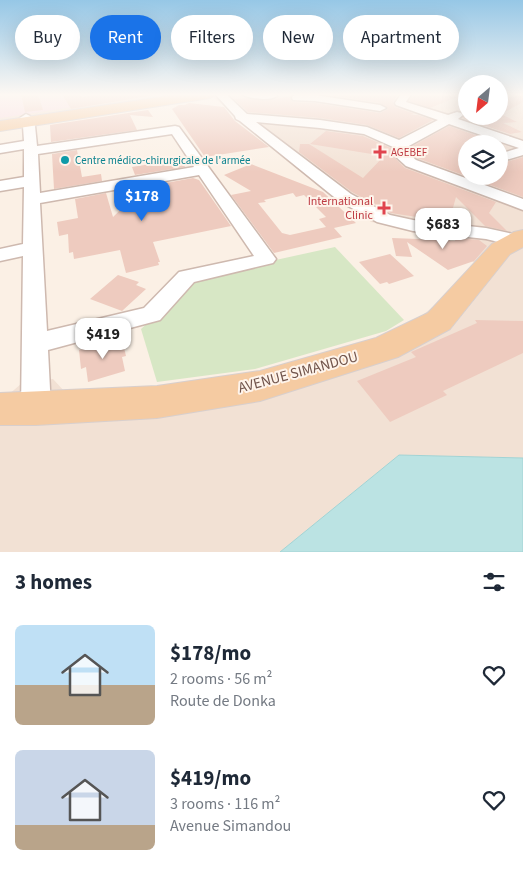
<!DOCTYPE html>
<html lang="en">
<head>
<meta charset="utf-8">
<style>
	:root { --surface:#fff; --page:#f6f6f7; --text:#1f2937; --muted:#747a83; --accent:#1a73e8 }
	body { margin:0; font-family:"Source Sans 3",sans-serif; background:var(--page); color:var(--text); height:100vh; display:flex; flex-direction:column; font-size:19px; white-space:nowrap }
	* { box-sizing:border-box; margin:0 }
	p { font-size:16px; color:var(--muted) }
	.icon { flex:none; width:28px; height:28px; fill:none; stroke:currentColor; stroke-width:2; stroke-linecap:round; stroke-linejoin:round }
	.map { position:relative; height:552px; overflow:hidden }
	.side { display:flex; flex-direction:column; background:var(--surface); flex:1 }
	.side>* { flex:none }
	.guide { position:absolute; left:15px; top:15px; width:494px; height:45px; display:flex; gap:10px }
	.needle { width:32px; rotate:208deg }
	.fabs { position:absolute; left:458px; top:75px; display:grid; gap:10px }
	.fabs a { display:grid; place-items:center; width:50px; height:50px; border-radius:50%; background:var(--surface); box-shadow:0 5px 20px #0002; font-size:25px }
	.price { position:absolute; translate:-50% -42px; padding:0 11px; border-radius:10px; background:#fff; color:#222; font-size:16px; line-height:32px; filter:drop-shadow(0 1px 2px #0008) }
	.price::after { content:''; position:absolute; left:50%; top:30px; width:15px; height:11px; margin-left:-8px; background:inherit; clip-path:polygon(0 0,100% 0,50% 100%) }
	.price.active { background:var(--accent); color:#fff }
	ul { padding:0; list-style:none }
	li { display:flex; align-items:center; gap:15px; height:125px; padding:0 15px }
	li span { display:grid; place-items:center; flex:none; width:140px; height:100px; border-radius:8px; color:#555 }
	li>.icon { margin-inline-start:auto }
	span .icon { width:60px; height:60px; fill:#fffc; stroke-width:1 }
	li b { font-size:21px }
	h2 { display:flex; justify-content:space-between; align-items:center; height:60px; padding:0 15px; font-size:21px }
	.chip { padding:0 18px; border-radius:22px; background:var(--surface); box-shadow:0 5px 20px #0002; font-size:18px; line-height:45px }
	.chip.active { background:var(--accent); color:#fff }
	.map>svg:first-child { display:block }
	.residential { fill:#f2e1d4; fill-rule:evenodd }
	.medical { fill:#f8d9e1 }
	.green { fill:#d7e7c5 }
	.water { fill:#bbe3e3; stroke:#a2d3d4 }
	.building { fill:#eecbbf; fill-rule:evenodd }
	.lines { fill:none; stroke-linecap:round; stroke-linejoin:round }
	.minor-casing { stroke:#ceb9af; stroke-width:3 }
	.major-casing { stroke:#d8cfcd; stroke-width:2 }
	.minor { fill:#fff; fill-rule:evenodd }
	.major { fill:#f5cba2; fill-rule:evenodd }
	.health-dot { fill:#e0444e; stroke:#fef4eb; stroke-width:2 }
	.culture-dot { fill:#0f9aa8; stroke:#fef4eb; stroke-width:2 }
	.labels { text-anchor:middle; stroke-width:4; stroke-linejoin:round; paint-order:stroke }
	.far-health-label { font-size:11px; fill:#be3a42; stroke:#fef4eb; text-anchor:start }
	.far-culture-label { font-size:11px; fill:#0d838f; stroke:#fef4eb; text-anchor:start }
	.health-label { font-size:12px; fill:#be3a42; stroke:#fef4eb; text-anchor:end }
	.near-street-label { font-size:15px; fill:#72554c; stroke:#fef4eb }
</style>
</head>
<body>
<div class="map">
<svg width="523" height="552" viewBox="0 0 523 552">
	<rect width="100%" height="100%" fill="#fbf0e5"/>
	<!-- residential -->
	<path class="residential" d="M0,94H466V116H499V94H523V458L399,455L280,552H0V396H7L22,383L53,379L66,393L217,384L404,330L454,290L475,263L458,252L461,249L439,233L371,222L213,97L0,130ZM466,144H499V176H466Z"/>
	<!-- medical -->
	<path class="medical" d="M0,94H171L155,97L153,95L0,118Z"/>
	<!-- green -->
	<path class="green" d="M335,247L404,320L386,331L255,369L157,382L141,329L198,277Z"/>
	<!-- water -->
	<path class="water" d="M399,455L523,458V552H280Z"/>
	<!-- building -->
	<g class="building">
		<path d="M21,94H38L43,110L25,112Z"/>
		<path d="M62,94H80L82,97L101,94H160L71,109Z"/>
		<path d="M323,94H398L393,102L395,107L415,114L410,115H418L433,120L399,138L367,125L320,118L248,112L234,99L246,98L265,101L291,96L290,99L293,102L315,103L380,113L388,109L380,103Z"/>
		<path d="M413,94H462V95L430,108L409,101Z"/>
		<path d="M499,94H523V102L501,114L517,122L503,123L522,132L510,134L522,138L462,118L465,115L463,112H466V116H499Z"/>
		<path d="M189,103L224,107L235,121L269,147L205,157L172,109L179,105H185Z"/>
		<path d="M148,110L153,117L130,115L137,130L51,142L50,125Z"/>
		<path d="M449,126L501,144H466V176H499V164L523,157V197L417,158L410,152L409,148Z"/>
		<path d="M326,131L363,136L391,148L393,156L405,168L496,202L489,213L507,231L485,226L456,197L449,222L391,213L352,192L299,152L300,144H309L363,178L384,156L310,144Z"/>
		<path d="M77,150L82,177L101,174L102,181L54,189L52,154Z"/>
		<path d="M181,159L185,167L135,175L132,167Z"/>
		<path d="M251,164L323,192L356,223L334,228L342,237L274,253L231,195L251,191L224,175ZM293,193L296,197L304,195L326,217L319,219L326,227L290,235L282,233L258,203L266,202L264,200Z"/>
		<path d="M193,178L199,180L231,226L153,242L160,262H158L159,265L126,273L120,250L74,259L73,252L69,253L68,234L59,236L57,222L78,218L75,199L106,193L113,217L144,187Z"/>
		<path d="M432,235L450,237V241H455L456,238L479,240L487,246L474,261L448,270L407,242L412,257L396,256L392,238L445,240Z"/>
		<path d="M390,254L414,276L389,284L387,282L380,284L359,262Z"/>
		<path d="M118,275L139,282L136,285L146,289L122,311L90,299Z"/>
		<path d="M475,320L523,321V353L443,391L447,395L390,422L357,381L416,357L411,352L477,323Z"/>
		<path d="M118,339H122L126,356L122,357L125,371L88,382L86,367L81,369L79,350Z"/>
	</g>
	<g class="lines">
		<defs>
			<g id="minor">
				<path d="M215,94H226L247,114L320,120L367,127L399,140L438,120L396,105L395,103L401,94H411L406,102L448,115L457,112L461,113L463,115L458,119L523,141V155L499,162V154L519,148L449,124L407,147L408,153L416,160L523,199V210L406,166L394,155L393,147L364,134L320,128L256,122L351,194L390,215L413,220L486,228L522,236L523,242L515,246L486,239L413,231L377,222L339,201L240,121L236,119L235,116Z"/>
				<path d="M242,94H276L277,96C270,101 249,99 242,94Z"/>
				<path d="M297,95H315L380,105L386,108L380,111L315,101L293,100L292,98L293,96Z"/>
				<path d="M26,114L30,116L35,126L37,146L175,126L179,127L276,259L273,263L194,282L160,320L48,350L51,409L46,418L36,422L26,418L21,409L23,256L0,261V249L23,244L24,187L0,191V181L24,177V149L0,153V145L24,141L23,126L20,118ZM172,134L194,167L40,193L38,154ZM199,175L254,256L179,272L144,308L47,331L40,203Z"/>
			</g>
			<g id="major">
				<path d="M181,94H216L210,98L0,131V121Z"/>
				<path d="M523,230V247L510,254L450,329L398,357L260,401L157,418L36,425H0V393L157,386L260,371L376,338L428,313L492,244L514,232Z"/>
			</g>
		</defs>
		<!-- minor casing -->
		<use href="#minor" class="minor-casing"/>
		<!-- major casing -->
		<use href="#major" class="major-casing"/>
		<!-- minor -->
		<use href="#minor" class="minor"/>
		<!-- major -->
		<use href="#major" class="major"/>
	</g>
	<!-- sky -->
	<linearGradient id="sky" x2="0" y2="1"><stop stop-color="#96c7e6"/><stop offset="0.55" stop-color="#fdf8f3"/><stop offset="1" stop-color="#fdf8f3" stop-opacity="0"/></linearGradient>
	<rect width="523" height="172" fill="url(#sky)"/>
	<!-- markers -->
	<g class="health-dot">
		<path d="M377.5 144.5h5v5h5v5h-5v5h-5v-5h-5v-5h5z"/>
		<path d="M381.5 200.5h5v5h5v5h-5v5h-5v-5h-5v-5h5z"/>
	</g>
	<circle class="culture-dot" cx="65" cy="160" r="5"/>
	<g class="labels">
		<!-- far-health labels -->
		<g class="far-health-label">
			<text x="391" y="156">AGEBEF</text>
		</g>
		<!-- far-culture labels -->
		<g class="far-culture-label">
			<text x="75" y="164">Centre médico-chirurgicale de l'armée</text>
		</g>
		<!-- health labels -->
		<g class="health-label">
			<text x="373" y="205">International<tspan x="373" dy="14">Clinic</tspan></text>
		</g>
		<!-- near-street labels -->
		<g class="near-street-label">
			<text transform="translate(298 372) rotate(-15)" y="5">AVENUE SIMANDOU</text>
		</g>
	</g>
</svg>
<div class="fabs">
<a><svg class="needle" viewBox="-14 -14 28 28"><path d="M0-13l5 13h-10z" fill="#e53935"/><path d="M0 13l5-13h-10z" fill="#747a83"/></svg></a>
<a><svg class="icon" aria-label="layers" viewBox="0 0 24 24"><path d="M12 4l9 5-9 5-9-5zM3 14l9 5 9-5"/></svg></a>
</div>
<b class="price active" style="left:142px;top:222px">$178</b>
<b class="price" style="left:443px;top:250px">$683</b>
<b class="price" style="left:103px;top:360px">$419</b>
<div class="guide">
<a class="chip">Buy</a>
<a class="chip active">Rent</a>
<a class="chip">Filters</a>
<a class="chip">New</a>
<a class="chip">Apartment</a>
</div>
</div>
<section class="side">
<h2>3 homes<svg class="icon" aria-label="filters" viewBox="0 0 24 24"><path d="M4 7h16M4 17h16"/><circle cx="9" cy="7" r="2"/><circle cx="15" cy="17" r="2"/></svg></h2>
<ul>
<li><span style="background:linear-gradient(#bfe0f5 60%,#b9a48a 0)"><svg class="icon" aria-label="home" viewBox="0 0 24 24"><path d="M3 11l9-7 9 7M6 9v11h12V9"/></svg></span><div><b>$178/mo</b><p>2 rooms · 56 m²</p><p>Route de Donka</p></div><svg class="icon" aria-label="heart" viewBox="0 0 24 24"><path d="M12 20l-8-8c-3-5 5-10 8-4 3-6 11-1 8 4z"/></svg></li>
<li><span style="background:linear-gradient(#c9d6e8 75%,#b9a48a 0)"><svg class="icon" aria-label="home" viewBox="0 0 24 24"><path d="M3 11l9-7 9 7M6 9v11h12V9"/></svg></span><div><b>$419/mo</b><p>3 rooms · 116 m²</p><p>Avenue Simandou</p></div><svg class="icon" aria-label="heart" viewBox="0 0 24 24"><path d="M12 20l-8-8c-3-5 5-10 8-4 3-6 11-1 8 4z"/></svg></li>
</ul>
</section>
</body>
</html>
